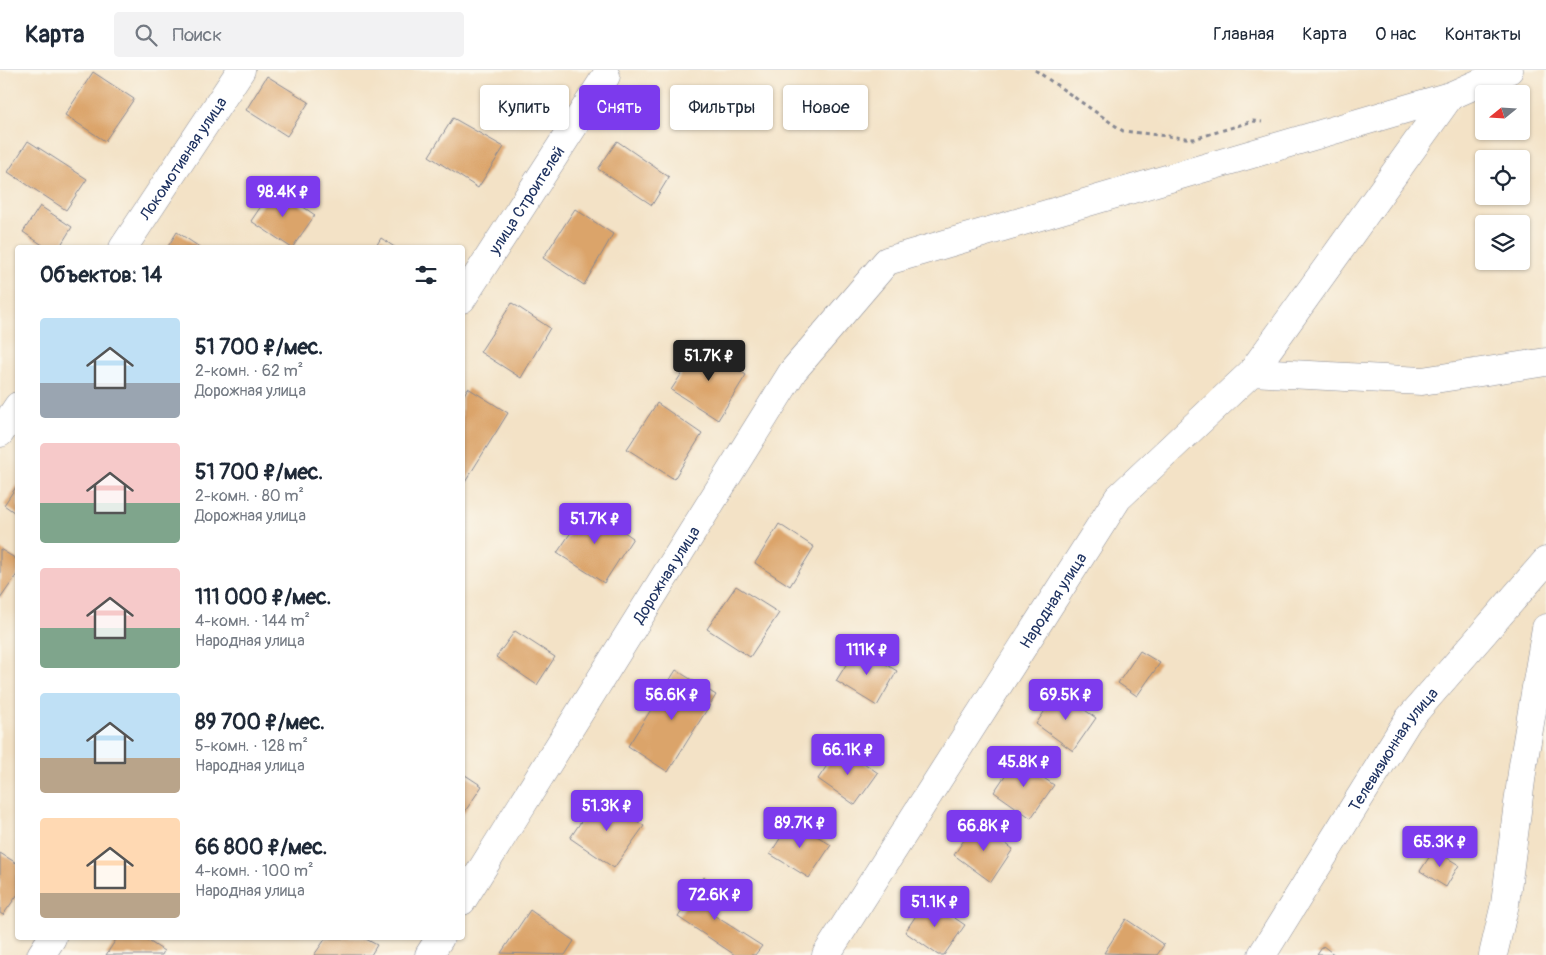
<!DOCTYPE html>
<html lang="ru">
<head>
<meta charset="utf-8">
<style>
	:root { --surface:#fff; --page:#f2f2f3; --text:#1f2937; --muted:#747a83; --line:#e0e1e3; --accent:#7c3aed }
	body { margin:0; font-family:Pangolin,sans-serif; background:var(--page); color:var(--text); height:100vh; display:flex; flex-direction:column; font-size:19px; white-space:nowrap }
	* { box-sizing:border-box; margin:0 }
	p { font-size:16px; color:var(--muted) }
	.icon { flex:none; width:28px; height:28px; fill:none; stroke:currentColor; stroke-width:2; stroke-linecap:round; stroke-linejoin:round }
	.map { position:relative; flex:1; overflow:hidden }
	.panel { position:absolute; left:15px; top:175px; width:450px; height:695px; display:flex; flex-direction:column; background:var(--surface); border-radius:5px; box-shadow:0 1px 4px #0004 }
	.panel>* { flex:none }
	.guide { position:absolute; left:480px; top:15px; width:475px; height:45px; display:flex; gap:10px }
	.needle { width:32px; rotate:252deg }
	.fabs { position:absolute; left:1475px; top:15px; display:grid; gap:10px }
	.fabs a { display:grid; place-items:center; width:55px; height:55px; border-radius:5px; background:var(--surface); box-shadow:0 1px 4px #0004; font-size:25px }
	.price { position:absolute; translate:-50% -42px; padding:0 11px; border-radius:5px; background:var(--accent); color:#fff; font-size:16px; line-height:32px; filter:drop-shadow(0 1px 2px #0008) }
	.price::after { content:''; position:absolute; left:50%; top:30px; width:15px; height:11px; margin-left:-8px; background:inherit; clip-path:polygon(0 0,100% 0,50% 100%) }
	.price.active { background:#222; color:#fff }
	ul { padding:0; list-style:none }
	li { display:flex; align-items:center; gap:15px; height:125px; padding:0 25px }
	li span { display:grid; place-items:center; flex:none; width:140px; height:100px; border-radius:5px; color:#555 }
	li>.icon { margin-inline-start:auto }
	span .icon { width:60px; height:60px; fill:#fffc; stroke-width:1 }
	li b { font-size:21px }
	h2 { display:flex; justify-content:space-between; align-items:center; height:60px; padding:0 25px; font-size:21px }
	.tag { padding:0 18px; border-radius:5px; background:var(--surface); box-shadow:0 1px 4px #0004; font-size:18px; line-height:45px }
	.tag.active { background:var(--accent); color:#fff }
	header { display:flex; align-items:center; gap:30px; box-sizing:border-box; height:70px; padding:0 25px; background:var(--surface); border-bottom:1px solid var(--line) }
	header strong { font-size:24px }
	nav { display:flex; gap:28px; margin-inline-start:auto; font-size:18px }
	.search { width:350px; height:45px; background:var(--page); display:flex; align-items:center; gap:12px; box-sizing:border-box; padding:0 18px; border-radius:5px; color:var(--muted); font-size:19px }
	.map>svg:first-child { display:block }
	.building { fill:#dba46b }
	.lines { fill:none; stroke-linecap:round; stroke-linejoin:round }
	.minor-casing { stroke:#878892; stroke-width:29 }
	.path { stroke:#878892; stroke-width:3; stroke-dasharray:4 4; stroke-linecap:butt }
	.minor { stroke:#fff; stroke-width:28 }
	.labels { text-anchor:middle; stroke-width:5; stroke-linejoin:round; paint-order:stroke }
	.street-label { font-size:16px; fill:#1b2f5e; stroke:#fbf7ec }
</style>
</head>
<body>
<header>
<strong>Карта</strong>
<div class="search"><svg class="icon" aria-label="search" viewBox="0 0 24 24"><circle cx="10" cy="10" r="6"/><path d="M15 15l6 6"/></svg>Поиск</div>
<nav><a>Главная</a><a>Карта</a><a>О нас</a><a>Контакты</a></nav>
</header>
<div class="map">
<svg width="1546" height="885" viewBox="0 0 1546 885">
	<rect width="100%" height="100%" fill="#fbf7ec"/>
	<filter id="ink" filterUnits="userSpaceOnUse"><feTurbulence type="fractalNoise" baseFrequency=".02" numOctaves="2"/><feDisplacementMap in="SourceGraphic" scale="10" xChannelSelector="R" yChannelSelector="G"/><feConvolveMatrix kernelMatrix="1 2 1 2 8 2 1 2 1" color-interpolation-filters="sRGB"/></filter>
	<filter id="wash" filterUnits="userSpaceOnUse"><feTurbulence type="fractalNoise" baseFrequency=".0096" numOctaves="4" result="noise"/><feDisplacementMap in="SourceGraphic" scale="20" xChannelSelector="R" yChannelSelector="G"/><feGaussianBlur stdDeviation="1.12" result="paint"/><feColorMatrix in="noise" values="0 0 0 0 0 0 0 0 0 0 0 0 0 0 0 0 0 1.4 0 .05"/><feComposite in="paint" operator="in"/></filter>
	<g filter="url(#wash)">
		<rect width="100%" height="100%" fill="#f3e2c6"/>
		<g id="blocks">
			<!-- building -->
			<g class="building">
				<path d="M93,2L134,29L105,71L65,45Z"/>
				<path d="M267,6L309,32L287,66L246,40Z"/>
				<path d="M453,48L504,77L478,118L429,86Z"/>
				<path d="M28,71L87,109L66,140L8,102Z"/>
				<path d="M617,71L669,107L652,135L598,99Z"/>
				<path d="M274,117L315,145L292,178L251,151Z"/>
				<path d="M40,136L72,157L59,178H47L23,162Z"/>
				<path d="M575,139L613,164L584,215L543,188Z"/>
				<path d="M177,162L201,178H167Z"/>
				<path d="M381,168L396,178H375Z"/>
				<path d="M512,233L550,258L521,308L480,282Z"/>
				<path d="M701,274L746,305L718,350L671,320Z"/>
				<path d="M468,318L508,343L462,417V328Z"/>
				<path d="M657,333L702,364L674,409L627,379Z"/>
				<path d="M18,414V445L4,435Z"/>
				<path d="M588,437L633,468L604,513L557,483Z"/>
				<path d="M779,454L814,477L790,516L755,493Z"/>
				<path d="M0,479L18,490V503L0,529Z"/>
				<path d="M736,516L779,543L750,587L707,559Z"/>
				<path d="M515,561L555,587L537,615L496,587Z"/>
				<path d="M857,577L897,601L877,636L836,611Z"/>
				<path d="M1140,581L1160,593L1137,626L1118,613Z"/>
				<path d="M676,600L716,625L668,702L628,676Z"/>
				<path d="M1058,621L1096,648L1073,681L1036,654Z"/>
				<path d="M840,676L878,703L855,735L818,709Z"/>
				<path d="M1016,689L1054,715L1031,748L994,722Z"/>
				<path d="M462,703L482,716L462,746Z"/>
				<path d="M599,725L644,756L614,798L570,768Z"/>
				<path d="M792,750L831,775L809,808L770,784Z"/>
				<path d="M976,752L1013,779L991,812L954,785Z"/>
				<path d="M1434,780L1459,795L1446,817L1420,801Z"/>
				<path d="M0,783L18,794V824L3,845L0,843Z"/>
				<path d="M704,807L726,823L712,844L762,876L755,885H735L678,847Z"/>
				<path d="M927,829L965,855L944,885H938L905,862Z"/>
				<path d="M530,840L574,871L565,885L501,883Z"/>
				<path d="M1126,849L1164,875L1157,885L1104,883Z"/>
				<path d="M117,868H144L164,881L162,885H106Z"/>
				<path d="M326,868H364L377,875L371,885H314Z"/>
				<path d="M1323,876L1335,885H1317Z"/>
			</g>
		</g>
	</g>
	<g filter="url(#ink)">
		<use href="#blocks" fill-opacity="0" stroke="#878892" stroke-width="1"/>
		<g class="lines">
			<defs>
				<g id="minor">
					<path id="s1" d="M123,178L241,0"/>
					<path id="s2" d="M462,229L606,6"/>
					<path d="M1252,302L1450,26"/>
					<path d="M0,363L18,336"/>
					<path id="s3" d="M462,831L793,301L887,191L1450,26L1509,0"/>
					<path d="M41,885L52,868"/>
					<path d="M429,885L440,868"/>
					<path id="s4" d="M826,885L1118,428L1252,302L1422,311L1546,292"/>
					<path id="s5" d="M1262,885L1408,650L1546,491"/>
					<path d="M1493,885L1505,834L1523,695L1546,558"/>
				</g>
			</defs>
			<!-- minor casing -->
			<use href="#minor" class="minor-casing"/>
			<!-- path -->
			<path class="path" d="M1035,0L1123,61L1194,69L1253,51L1262,52"/>
			<!-- minor -->
			<use href="#minor" class="minor"/>
		</g>
	</g>
	<g class="labels">
		<!-- street labels -->
		<g class="street-label">
			<text dy="6" stroke="none"><textPath href="#s1" startOffset="108">Локомотивная улица</textPath></text>
			<text dy="6" stroke="none"><textPath href="#s2" startOffset="118">улица Строителей</textPath></text>
			<text dy="6" stroke="none"><textPath href="#s3" startOffset="385">Дорожная улица</textPath></text>
			<text dy="6" stroke="none"><textPath href="#s4" startOffset="421">Народная улица</textPath></text>
			<text dy="6" stroke="none"><textPath href="#s5" startOffset="244">Телевизионная улица</textPath></text>
		</g>
	</g>
</svg>
<div class="fabs">
<a><svg class="needle" viewBox="-14 -14 28 28"><path d="M0-13l5 13h-10z" fill="#e53935"/><path d="M0 13l5-13h-10z" fill="#747a83"/></svg></a>
<a><svg class="icon" aria-label="locate" viewBox="0 0 24 24"><circle cx="12" cy="12" r="6"/><path d="M12 2v4M12 18v4M2 12h4M18 12h4"/></svg></a>
<a><svg class="icon" aria-label="layers" viewBox="0 0 24 24"><path d="M12 4l9 5-9 5-9-5zM3 14l9 5 9-5"/></svg></a>
</div>
<b class="price" style="left:283px;top:148px">98.4K ₽</b>
<b class="price active" style="left:709px;top:312px">51.7K ₽</b>
<b class="price" style="left:595px;top:475px">51.7K ₽</b>
<b class="price" style="left:867px;top:606px">111K ₽</b>
<b class="price" style="left:672px;top:651px">56.6K ₽</b>
<b class="price" style="left:1066px;top:651px">69.5K ₽</b>
<b class="price" style="left:848px;top:706px">66.1K ₽</b>
<b class="price" style="left:1024px;top:718px">45.8K ₽</b>
<b class="price" style="left:607px;top:762px">51.3K ₽</b>
<b class="price" style="left:800px;top:779px">89.7K ₽</b>
<b class="price" style="left:984px;top:782px">66.8K ₽</b>
<b class="price" style="left:1440px;top:798px">65.3K ₽</b>
<b class="price" style="left:715px;top:851px">72.6K ₽</b>
<b class="price" style="left:935px;top:858px">51.1K ₽</b>
<div class="guide">
<a class="tag">Купить</a>
<a class="tag active">Снять</a>
<a class="tag">Фильтры</a>
<a class="tag">Новое</a>
</div>
<section class="panel">
<h2>Объектов: 14<svg class="icon" aria-label="filters" viewBox="0 0 24 24"><path d="M4 7h16M4 17h16"/><circle cx="9" cy="7" r="2"/><circle cx="15" cy="17" r="2"/></svg></h2>
<ul>
<li><span style="background:linear-gradient(#bfe0f5 65%,#9aa5b1 0)"><svg class="icon" aria-label="home" viewBox="0 0 24 24"><path d="M3 11l9-7 9 7M6 9v11h12V9"/></svg></span><div><b>51 700 ₽/мес.</b><p>2-комн. · 62 m²</p><p>Дорожная улица</p></div></li>
<li><span style="background:linear-gradient(#f6c9c9 60%,#7fa58c 0)"><svg class="icon" aria-label="home" viewBox="0 0 24 24"><path d="M3 11l9-7 9 7M6 9v11h12V9"/></svg></span><div><b>51 700 ₽/мес.</b><p>2-комн. · 80 m²</p><p>Дорожная улица</p></div></li>
<li><span style="background:linear-gradient(#f6c9c9 60%,#7fa58c 0)"><svg class="icon" aria-label="home" viewBox="0 0 24 24"><path d="M3 11l9-7 9 7M6 9v11h12V9"/></svg></span><div><b>111 000 ₽/мес.</b><p>4-комн. · 144 m²</p><p>Народная улица</p></div></li>
<li><span style="background:linear-gradient(#bfe0f5 65%,#b9a48a 0)"><svg class="icon" aria-label="home" viewBox="0 0 24 24"><path d="M3 11l9-7 9 7M6 9v11h12V9"/></svg></span><div><b>89 700 ₽/мес.</b><p>5-комн. · 128 m²</p><p>Народная улица</p></div></li>
<li><span style="background:linear-gradient(#ffd9b3 75%,#b9a48a 0)"><svg class="icon" aria-label="home" viewBox="0 0 24 24"><path d="M3 11l9-7 9 7M6 9v11h12V9"/></svg></span><div><b>66 800 ₽/мес.</b><p>4-комн. · 100 m²</p><p>Народная улица</p></div></li>
</ul>
</section>
</div>
</body>
</html>
